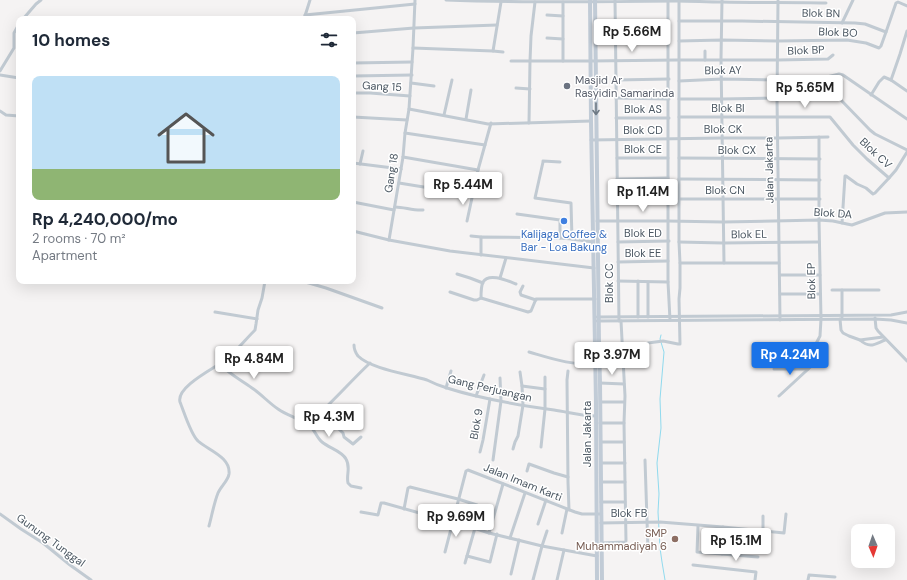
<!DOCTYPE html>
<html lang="en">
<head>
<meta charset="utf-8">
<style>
	:root { --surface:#fff; --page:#f2f2f3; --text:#1f2937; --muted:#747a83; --accent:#1a73e8 }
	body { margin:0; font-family:"DM Sans",sans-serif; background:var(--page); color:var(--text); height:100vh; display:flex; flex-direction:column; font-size:15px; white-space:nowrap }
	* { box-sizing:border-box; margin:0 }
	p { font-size:13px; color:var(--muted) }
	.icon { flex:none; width:22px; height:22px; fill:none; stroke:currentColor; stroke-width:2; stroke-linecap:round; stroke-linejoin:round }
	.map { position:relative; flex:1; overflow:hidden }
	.details { position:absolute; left:16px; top:16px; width:340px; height:268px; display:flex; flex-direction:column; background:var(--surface); border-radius:8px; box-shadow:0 4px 16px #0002 }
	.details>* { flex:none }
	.needle { width:26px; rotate:178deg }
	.fabs { position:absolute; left:851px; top:524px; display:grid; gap:8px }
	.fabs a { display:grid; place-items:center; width:44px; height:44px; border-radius:8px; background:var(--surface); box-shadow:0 4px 16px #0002; font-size:20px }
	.price { position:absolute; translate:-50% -34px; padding:0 9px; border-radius:4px; background:#fff; color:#222; font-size:13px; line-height:26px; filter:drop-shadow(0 1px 2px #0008) }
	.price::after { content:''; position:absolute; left:50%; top:24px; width:12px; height:9px; margin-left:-6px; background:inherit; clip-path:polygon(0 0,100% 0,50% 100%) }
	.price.selected { background:var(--accent); color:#fff }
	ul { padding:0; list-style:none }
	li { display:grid; align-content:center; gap:8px; height:212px; padding:0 16px }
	li span { display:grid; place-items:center; height:124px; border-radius:8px; color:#555 }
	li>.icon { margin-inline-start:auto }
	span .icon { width:72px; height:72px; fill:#fffc; stroke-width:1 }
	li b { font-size:17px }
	h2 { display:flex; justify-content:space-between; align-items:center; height:48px; padding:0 16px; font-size:17px }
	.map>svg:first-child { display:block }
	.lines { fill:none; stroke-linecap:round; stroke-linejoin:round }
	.stream { stroke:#90daee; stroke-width:1 }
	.street { stroke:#c1cad2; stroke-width:3 }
	.secondary { stroke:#c1cbd6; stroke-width:4 }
	.oneway { stroke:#6e7984 }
	.worship-dot { fill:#6b7280; stroke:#fff; stroke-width:1.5 }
	.shop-dot { fill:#3f7fe0; stroke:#fff; stroke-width:1.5 }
	.education-dot { fill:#8d6e63; stroke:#fff; stroke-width:1.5 }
	.labels { text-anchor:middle; stroke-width:3; stroke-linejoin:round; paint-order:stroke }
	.street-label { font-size:11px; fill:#4a5661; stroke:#fff }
	.worship-label { font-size:11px; fill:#5b616d; stroke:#fff; text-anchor:start }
	.shop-label { font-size:11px; fill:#366cbe; stroke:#fff }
	.education-label { font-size:11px; fill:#785e54; stroke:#fff; text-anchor:end }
</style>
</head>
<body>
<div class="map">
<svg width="907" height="580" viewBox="0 0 907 580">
	<rect width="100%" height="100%" fill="#f5f3f3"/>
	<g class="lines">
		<!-- stream -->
		<path class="stream" d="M661,335L660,339L664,352L660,399L661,428L657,463L659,494L658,512L660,548L662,562L665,580"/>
		<!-- street -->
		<g class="street">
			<path d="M446,0C523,3 600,2 677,1C692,1 707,2 722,2C757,3 791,2 826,3"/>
			<path d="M615,0L619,321"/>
			<path d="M668,0V282L670,320"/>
			<path d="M679,0V242L680,263H779"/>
			<path d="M722,0L721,59L724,263"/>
			<path d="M778,1L777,98L780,320"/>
			<path d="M305,15L415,4"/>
			<path d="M547,15L563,16"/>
			<path d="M23,19L36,4L41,0"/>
			<path d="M304,19L310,0"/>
			<path d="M679,21H742L855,23L865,24L886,32L896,3L898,2L907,6"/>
			<path d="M616,23H668"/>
			<path d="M842,23L853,0"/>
			<path d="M353,33L414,28L497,25"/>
			<path d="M547,38L563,39"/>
			<path d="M616,40L668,41"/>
			<path d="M679,41L722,40L778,41L847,40L866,43L879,48L881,46L886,32"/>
			<path d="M413,48L493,51L501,2"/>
			<path d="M493,51L503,52"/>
			<path d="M705,51V60"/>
			<path d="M511,61H590L677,60H778L828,59L833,55"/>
			<path d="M563,61V2"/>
			<path d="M353,63L412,62"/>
			<path d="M0,71L14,48V33L19,24"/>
			<path d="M0,75L19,78"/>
			<path d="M353,76L412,75"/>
			<path d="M616,80L669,79"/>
			<path d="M891,80L900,54L907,31"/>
			<path d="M679,81L722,79L778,80L823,78L839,74L843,75L907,119"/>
			<path d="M411,83L434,86"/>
			<path d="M516,88L530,89"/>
			<path d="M353,93H370L410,96"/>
			<path d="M871,95L879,82L884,77L891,80L907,91"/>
			<path d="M616,98L669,99"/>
			<path d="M679,99H722L836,97L839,98L870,130L875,134L907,150"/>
			<path d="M409,109L488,124L591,121"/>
			<path d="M0,111L6,115L19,116"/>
			<path d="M444,115L452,80"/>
			<path d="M353,117L407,120"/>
			<path d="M679,117H830L853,145L867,159L889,178L875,193L873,194L866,188L857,184L846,176H845L842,223"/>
			<path d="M616,118H669"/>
			<path d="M466,119L471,90"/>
			<path d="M529,123L530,61L531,36L535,2"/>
			<path d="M405,133L485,145"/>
			<path d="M591,140L722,138H778L828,137"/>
			<path d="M403,157L478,170L491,123"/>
			<path d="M617,158H668"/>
			<path d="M679,158L820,159"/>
			<path d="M560,162L543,161V162L535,198L571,203L572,239"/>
			<path d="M353,163L401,169"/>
			<path d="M360,164L363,151"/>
			<path d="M889,178L896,170L907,152"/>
			<path d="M617,179L668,178"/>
			<path d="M679,179L820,180"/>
			<path d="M399,183L473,195"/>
			<path d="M617,198L668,199"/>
			<path d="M679,199H820"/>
			<path d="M353,202L394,210"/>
			<path d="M395,207C404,207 414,211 423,210"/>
			<path d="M517,214L560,220V238"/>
			<path d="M467,221L478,170"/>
			<path d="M597,221H668L723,222L819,220L833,221L847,224L852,225L885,213L907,212"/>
			<path d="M353,231L389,240L450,251L594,268"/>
			<path d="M471,236L481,237"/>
			<path d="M389,240L403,157L405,133L409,109L413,48L415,0"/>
			<path d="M618,242L669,241"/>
			<path d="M679,242L723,243L819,242"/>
			<path d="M481,255V237L560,238L572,239L593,242"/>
			<path d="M618,262L668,261"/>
			<path d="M457,274L470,278L483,283"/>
			<path d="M780,275H820"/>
			<path d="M500,278L506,258"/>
			<path d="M302,281L326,288L382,308"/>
			<path d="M618,281L668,282"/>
			<path d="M648,282V317"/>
			<path d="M523,286L520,292L521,295L536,300"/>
			<path d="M832,290H842"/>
			<path d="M450,292L474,300H477L481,298L528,312L531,311L536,299H595"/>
			<path d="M780,294H820"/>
			<path d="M481,298C481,293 481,286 483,282C489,272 508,281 516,284"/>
			<path d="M215,312L257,319"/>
			<path d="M597,317L891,315L907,312"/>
			<path d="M638,317V281"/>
			<path d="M842,317V290H879"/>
			<path d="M875,318L876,328L878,331L907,361"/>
			<path d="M840,319L841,330L843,333L849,336L860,340L883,337"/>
			<path d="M597,321L875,319L891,320L907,323"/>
			<path d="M860,340C870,349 875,344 885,340"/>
			<path d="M599,344H622"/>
			<path d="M354,345C354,349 355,352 358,356C371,369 408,374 427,380C433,383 440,386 447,388C481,399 518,405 554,410C568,412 582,416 596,416"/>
			<path d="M529,352C550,358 573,366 595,364"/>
			<path d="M220,364C229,374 241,380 252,388C261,394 269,403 278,409C288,416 301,419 311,427C315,431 317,438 322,442C329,448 342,451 346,459C351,467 346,475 348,483L351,486L361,488"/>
			<path d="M600,364L623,363"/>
			<path d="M647,365V344L648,343L663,341L678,344H680L679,299L680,288V263"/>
			<path d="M774,369H808"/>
			<path d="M568,371L567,380L568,482L569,510"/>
			<path d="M600,383L624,384"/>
			<path d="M522,386L545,389"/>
			<path d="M446,388L451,371"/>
			<path d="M476,396L484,375"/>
			<path d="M779,396L818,360L810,355L820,336L821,319L819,220V137"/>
			<path d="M601,402H624"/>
			<path d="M600,423H624"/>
			<path d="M361,437L353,444L344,437L343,433L321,412C338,396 353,379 370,363"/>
			<path d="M601,442H624"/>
			<path d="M541,447L545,409V377"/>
			<path d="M513,449L515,442L518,436L523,405L522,386L520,372"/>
			<path d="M480,452L483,440L490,399"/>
			<path d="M493,460L501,401L500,378"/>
			<path d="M645,460L648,550"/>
			<path d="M601,463H625"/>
			<path d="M527,471L529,464L554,473L568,477"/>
			<path d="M601,482H625"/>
			<path d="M601,502H625"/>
			<path d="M404,509L408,488L410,487L458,499L477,505"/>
			<path d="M361,512L378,515L381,503H384L416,512L452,521L489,533L542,546L597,556"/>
			<path d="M0,514L21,529L43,543L70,565L91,580"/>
			<path d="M601,523L660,522L723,527"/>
			<path d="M538,524L546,500"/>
			<path d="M209,526C212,515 214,503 218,493C221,486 228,481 229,474C231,457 208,450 198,441C191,435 184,412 180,402C176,387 213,369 224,361C235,353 245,340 255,330L256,324L258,310L262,298L265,281"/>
			<path d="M698,526L697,552L758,557"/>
			<path d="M763,531V516"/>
			<path d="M489,533L503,484"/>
			<path d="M562,533L567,509"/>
			<path d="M510,538L525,493"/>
			<path d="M601,543L625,542L626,541L624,423L625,396L621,321"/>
			<path d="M445,552L466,471L468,470L575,512L582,514H601"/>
			<path d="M722,554L723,527L784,533L786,514"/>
			<path d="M467,556L490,562L497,534"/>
			<path d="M465,563L475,528"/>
			<path d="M693,565L756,572L755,580"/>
			<path d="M511,574L519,540"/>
			<path d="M533,580L542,546L547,531"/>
			<path d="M557,580L564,550"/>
			<path d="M808,580L809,575L835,577"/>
		</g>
		<!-- secondary -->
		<g class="secondary">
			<path d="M590,0L591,121L596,403L597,580"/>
			<path d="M595,0L599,344L600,383L602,580"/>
		</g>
	</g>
	<!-- one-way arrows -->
	<defs><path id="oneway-shaft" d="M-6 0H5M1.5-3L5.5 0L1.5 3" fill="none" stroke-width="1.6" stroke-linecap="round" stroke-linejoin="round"/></defs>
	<use class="oneway" href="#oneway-shaft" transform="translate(596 109) rotate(90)"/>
	<!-- markers -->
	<circle class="worship-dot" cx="567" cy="86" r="4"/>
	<circle class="shop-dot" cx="564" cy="221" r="4"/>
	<circle class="education-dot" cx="675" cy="539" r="4"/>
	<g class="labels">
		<!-- street labels -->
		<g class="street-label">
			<text transform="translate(821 13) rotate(1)" y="4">Blok BN</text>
			<text transform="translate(838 32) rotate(2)" y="4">Blok BO</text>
			<text transform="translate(806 50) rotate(-2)" y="4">Blok BP</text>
			<text transform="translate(723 70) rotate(-1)" y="4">Blok AY</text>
			<text transform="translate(382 86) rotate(3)" y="4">Gang 15</text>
			<text x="728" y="112">Blok BI</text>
			<text x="643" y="113">Blok AS</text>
			<text x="723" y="133">Blok CK</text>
			<text x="643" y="134">Blok CD</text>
			<text x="643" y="153">Blok CE</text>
			<text x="737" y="154">Blok CX</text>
			<text transform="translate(876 153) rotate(43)" y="4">Blok CV</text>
			<text transform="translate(769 170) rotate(-91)" y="4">Jalan Jakarta</text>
			<text transform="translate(391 173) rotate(-81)" y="4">Gang 18</text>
			<text x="725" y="194">Blok CN</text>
			<text transform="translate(833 213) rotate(4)" y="4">Blok DA</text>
			<text x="643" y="237">Blok ED</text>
			<text transform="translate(749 234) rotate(-1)" y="4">Blok EL</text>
			<text x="643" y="257">Blok EE</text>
			<text transform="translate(811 281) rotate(-91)" y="4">Blok EP</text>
			<text transform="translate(609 283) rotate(-90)" y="4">Blok CC</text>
			<text transform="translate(490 388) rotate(13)" y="4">Gang Perjuangan</text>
			<text transform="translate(476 424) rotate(-80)" y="4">Blok 9</text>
			<text transform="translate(587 434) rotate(-90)" y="4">Jalan Jakarta</text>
			<text transform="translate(523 482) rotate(22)" y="4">Jalan Imam Karti</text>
			<text x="629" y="517">Blok FB</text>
			<text transform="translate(51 540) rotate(36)" y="4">Gunung Tunggal</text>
		</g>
		<!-- worship labels -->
		<g class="worship-label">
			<text x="575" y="84">Masjid Ar<tspan x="575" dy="13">Rasyidin Samarinda</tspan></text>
		</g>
		<!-- shop labels -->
		<g class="shop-label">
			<text x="564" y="238">Kalijaga Coffee &amp;<tspan x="564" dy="13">Bar - Loa Bakung</tspan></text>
		</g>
		<!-- education labels -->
		<g class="education-label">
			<text x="667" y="537">SMP<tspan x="667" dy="13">Muhammadiyah 6</tspan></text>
		</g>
	</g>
</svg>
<div class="fabs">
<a><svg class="needle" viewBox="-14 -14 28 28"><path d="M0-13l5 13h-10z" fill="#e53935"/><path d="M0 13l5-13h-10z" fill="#747a83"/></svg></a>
</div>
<b class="price" style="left:632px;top:53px">Rp 5.66M</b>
<b class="price" style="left:805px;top:109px">Rp 5.65M</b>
<b class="price" style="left:463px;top:206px">Rp 5.44M</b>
<b class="price" style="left:643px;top:213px">Rp 11.4M</b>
<b class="price" style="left:612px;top:376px">Rp 3.97M</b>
<b class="price selected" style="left:790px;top:376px">Rp 4.24M</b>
<b class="price" style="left:254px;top:380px">Rp 4.84M</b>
<b class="price" style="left:329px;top:438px">Rp 4.3M</b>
<b class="price" style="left:456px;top:538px">Rp 9.69M</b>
<b class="price" style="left:736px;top:562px">Rp 15.1M</b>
<section class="details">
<h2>10 homes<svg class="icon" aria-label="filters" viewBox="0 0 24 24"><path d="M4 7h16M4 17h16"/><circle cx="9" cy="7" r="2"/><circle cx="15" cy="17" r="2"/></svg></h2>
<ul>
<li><span style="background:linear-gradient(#bfe0f5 75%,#8fb573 0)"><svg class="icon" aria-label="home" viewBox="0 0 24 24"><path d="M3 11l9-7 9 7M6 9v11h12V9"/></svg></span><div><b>Rp 4,240,000/mo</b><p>2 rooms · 70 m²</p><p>Apartment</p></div></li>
</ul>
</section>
</div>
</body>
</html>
